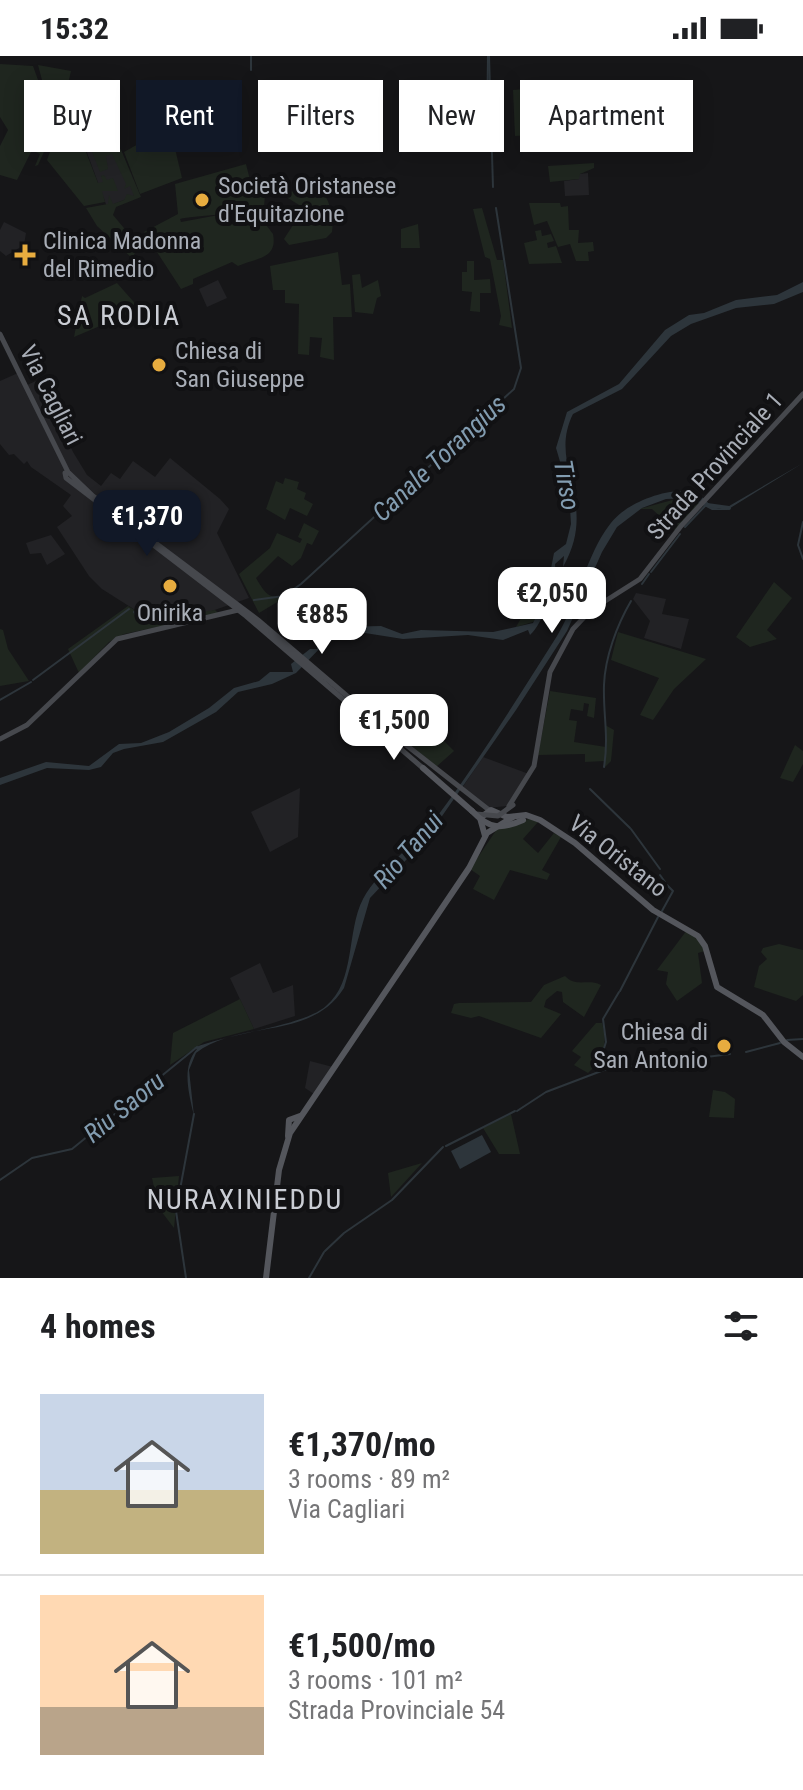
<!DOCTYPE html>
<html lang="en">
<head>
<meta charset="utf-8">
<style>
	:root { --surface:#fff; --page:#f2f2f2; --text:#202124; --muted:#757577; --line:#e0e0e0; --accent:#111827 }
	body { margin:0; font-family:"Roboto Condensed",sans-serif; background:var(--page); color:var(--text); height:100vh; display:flex; flex-direction:column; font-size:30px; white-space:nowrap }
	* { box-sizing:border-box; margin:0 }
	p { font-size:26px; color:var(--muted) }
	.icon { flex:none; width:44px; height:44px; fill:none; stroke:currentColor; stroke-width:2; stroke-linecap:round; stroke-linejoin:round }
	.map { position:relative; height:1222px; overflow:hidden }
	.panel { display:flex; flex-direction:column; background:var(--surface); flex:1 }
	.panel>* { flex:none }
	.guide { position:absolute; left:24px; top:24px; width:756px; height:72px; display:flex; gap:16px }
	.price { position:absolute; translate:-50% -68px; padding:0 18px; border-radius:16px; background:#fff; color:#222; font-size:26px; line-height:52px; filter:drop-shadow(0 2px 4px #0008) }
	.price::after { content:''; position:absolute; left:50%; top:48px; width:24px; height:18px; margin-left:-12px; background:inherit; clip-path:polygon(0 0,100% 0,50% 100%) }
	.price.selected { background:var(--accent); color:#fff }
	ul { padding:0; list-style:none }
	li { display:flex; align-items:center; gap:24px; height:200px; padding:0 40px }
	li+li { border-top:2px solid var(--line) }
	li span { display:grid; place-items:center; flex:none; width:224px; height:160px; border-radius:0px; color:#555 }
	li>.icon { margin-inline-start:auto }
	span .icon { width:96px; height:96px; fill:#fffc; stroke-width:1 }
	li b { font-size:34px }
	h2 { display:flex; justify-content:space-between; align-items:center; height:96px; padding:0 40px; font-size:34px }
	.tag { padding:0 28px; border-radius:0px; background:var(--surface); box-shadow:0 4px 20px #0003; font-size:28px; line-height:72px }
	.tag.selected { background:var(--accent); color:#fff }
	.status { display:flex; justify-content:space-between; align-items:center; height:56px; padding:0 40px; background:var(--surface); direction:ltr }
	.status svg { height:22px; fill:currentColor }
	.map>svg:first-child { display:block }
	.built { fill:#222225 }
	.green { fill:#1f261f }
	.water { fill:#2d353b }
	.lines { fill:none; stroke-linecap:round; stroke-linejoin:round }
	.stream { stroke:#2d353b; stroke-width:2 }
	.canal { stroke:#2d353b; stroke-width:4 }
	.secondary { stroke:#46484d; stroke-width:5 }
	.primary { stroke:#54565c; stroke-width:6 }
	.secondary-bridge { stroke:#46484d; stroke-width:5 }
	.primary-bridge { stroke:#54565c; stroke-width:6 }
	.poi-dot { fill:#e7ac3f; stroke:#111113; stroke-width:3 }
	.labels { text-anchor:middle; stroke-width:8; stroke-linejoin:round; paint-order:stroke }
	.poi-label { font-size:24px; fill:#a9aeb7; stroke:#111113; text-anchor:start }
	.street-label { font-size:24px; fill:#a9aeb7; stroke:#111113 }
	.water-label { font-size:26px; font-style:italic; fill:#829cb0; stroke:#111113 }
	.quarter-label { font-size:28px; letter-spacing:2px; fill:#cacdd4; stroke:#111113 }
</style>
</head>
<body>
<div class="status"><b>15:32</b><svg viewBox="0 0 49 12"><path d="M0 12V9h3v3zM5 12V6h3v6zM10 12V3h3v9zM15 12V0h3v12zM26 1h20v11H26zM47 4h2v5h-2z"/></svg></div>
<div class="map">
<svg width="803" height="1222" viewBox="0 0 803 1222">
	<rect width="100%" height="100%" fill="#161618"/>
	<!-- built -->
	<g class="built">
		<path d="M113,84L122,96L138,138L107,151L86,94Z"/>
		<path d="M588,117L589,139L565,140L564,125L579,123V118Z"/>
		<path d="M4,166L26,177L24,189L6,200L0,195V174Z"/>
		<path d="M218,224L227,242L207,251L199,233Z"/>
		<path d="M18,317L25,330L38,324L42,334L50,336V346L55,344L65,365L60,368L73,396L87,419L101,430L111,417L120,423L133,405L155,421L170,402L220,443L229,453L217,477L249,542L206,557L151,564L102,533L89,520L57,471L72,460L63,450L71,439L31,411L27,405L24,408L14,398L9,399L0,388V325Z"/>
		<path d="M51,479L65,498L47,509L41,497L30,498L26,487Z"/>
		<path d="M636,537L666,543L662,558L689,563L681,593L644,582L650,565L633,543Z"/>
		<path d="M483,701L529,718L507,750L487,752L462,732Z"/>
		<path d="M300,732L298,781L270,796L251,756Z"/>
		<path d="M260,907L273,937L293,929L295,960L254,973L230,922Z"/>
		<path d="M310,1005L333,1011L314,1038L305,1032Z"/>
	</g>
	<!-- green -->
	<g class="green">
		<path d="M0,8L33,10L47,49L40,38L35,41L45,67L51,65L48,53L54,70L51,83H48L51,75L43,71L35,89L42,93L48,87L38,109L35,110L40,98L32,94L17,124L0,119V90L8,74L0,61Z"/>
		<path d="M38,9L71,15L68,28L42,24Z"/>
		<path d="M536,32L539,67L530,68L531,79L515,80L513,34Z"/>
		<path d="M47,37L101,48L93,66L55,56Z"/>
		<path d="M167,54L169,69L153,79L156,89L172,80L182,122L140,138L124,96L149,82L142,72Z"/>
		<path d="M83,76L90,92L113,84L121,94L141,141L116,151L113,159L139,190L132,202L97,170L86,152L108,148L109,139L113,148L124,144L127,138L134,140L130,130L124,133L126,128L112,98L106,100L108,113L100,116L92,96H86L98,127L103,126L101,120L104,119L107,124L113,122L118,135H102L105,146L84,150L47,104L51,93L64,91Z"/>
		<path d="M594,107V112L580,118L579,123L550,126L548,110Z"/>
		<path d="M246,108L254,140L265,137L264,152C256,157 197,159 180,163L181,166L224,158L264,166L273,178C278,203 256,202 238,210L232,206L193,223V228L181,233L144,176L178,158L175,128Z"/>
		<path d="M312,128C328,133 335,161 332,176L326,182L289,189L284,183L304,152L283,139Z"/>
		<path d="M529,147H560L561,151L568,150L569,174H579L578,187L593,186L594,195L588,196L589,205H576L570,188L558,191L547,165L534,169Z"/>
		<path d="M482,152L497,204H503L512,272L499,269L501,260L490,203L485,201L473,153Z"/>
		<path d="M418,168L420,192H401V173Z"/>
		<path d="M541,174L542,180L551,178L554,185L547,187L548,192L556,190L562,207L529,208L524,187L537,184L535,175Z"/>
		<path d="M338,196L342,229L350,228L352,261H333L334,304L320,301L322,282L310,281L309,299L298,298L299,248L285,247V234H273L270,210Z"/>
		<path d="M467,205H474V224L490,223L491,237H480V256L470,255L472,236L462,235V216H467Z"/>
		<path d="M360,218L362,232L378,224L381,240L377,242L373,258L355,256L352,219Z"/>
		<path d="M117,227L140,253L74,281L82,240L85,242Z"/>
		<path d="M285,422L299,426L297,433L306,437L304,443L313,448L307,460L290,452L285,464L266,453L276,425L283,428Z"/>
		<path d="M680,442L700,447L676,475L652,453H639Z"/>
		<path d="M304,467L319,475L312,489L307,487L301,502L292,510L278,500L256,522C266,539 269,544 289,539L259,557L239,518L270,492L277,477L300,487L302,483L298,481Z"/>
		<path d="M548,515V528L537,547L536,565L516,571Z"/>
		<path d="M774,526L792,542L767,574L777,583L750,591L736,581Z"/>
		<path d="M128,550L151,564L215,554L219,558L124,578L109,586L79,617L68,593Z"/>
		<path d="M0,573L3,574L8,593L29,625L0,630Z"/>
		<path d="M618,576L706,603L674,633L653,664L640,659L659,622L611,604Z"/>
		<path d="M550,635L596,642L594,662L587,660L589,648L584,647L583,655L571,653L569,664L577,665L574,686L606,691L605,669L614,674L611,705L605,711V705L585,706V698L538,699Z"/>
		<path d="M429,670L454,695L436,711L409,688Z"/>
		<path d="M795,689L803,695V708L793,726L780,722Z"/>
		<path d="M529,763L538,766L523,783L538,797L554,777L561,781L542,814L550,818L547,824L510,814L494,844L473,833L480,820L470,813L497,773Z"/>
		<path d="M687,874L699,883L705,895L698,897L702,927L677,945L666,928L668,916L657,914Z"/>
		<path d="M779,888L803,894V939L796,945L754,931L759,910L767,903L761,896L763,892Z"/>
		<path d="M565,920C576,932 588,922 601,929L584,961L563,946L562,936L557,935L546,944L544,951L561,958L541,982L479,960L471,962L451,957L454,948L459,947L531,946L544,929Z"/>
		<path d="M240,943L254,973L204,986L170,1009L173,977Z"/>
		<path d="M596,967H602C608,987 604,1003 588,1017L574,1009L581,1001L572,995Z"/>
		<path d="M713,1034L725,1036L735,1043L734,1062L709,1061Z"/>
		<path d="M511,1058L520,1098H499L483,1072Z"/>
		<path d="M422,1107L391,1141L388,1117Z"/>
		<path d="M179,1120L174,1172L158,1151L152,1122Z"/>
	</g>
	<!-- water -->
	<g class="water">
		<path d="M803,226V236L774,248L736,252L691,268L671,280L622,333L573,358C547,410 600,446 563,511L564,500L555,508C557,525 543,569 530,579L528,574L503,584L468,579L403,583L365,577L342,579L323,589L296,617L272,628L238,636L216,656L163,686L124,693L113,697L101,711L89,714L47,712L0,729V722L46,706L89,710L119,688L141,687L169,676L209,652L234,632L259,625L270,616H293L291,608L310,593H317L319,584L316,580L341,571L381,570L402,578L421,574L493,576L533,567L538,557L536,544L548,528L554,497L566,488L571,468L569,436L556,392L567,356L619,328L665,274L689,259L704,257L736,244L777,239Z"/>
		<path d="M803,407L727,454H712L689,442L666,443L642,452L617,471L602,496L567,575L516,654L426,783L370,842L344,932C311,985 241,963 196,997L189,1014L194,1060C189,1038 181,1011 197,993L194,992C226,978 304,970 326,950C356,925 346,876 363,843C380,812 414,790 436,762C479,705 518,641 557,580C579,546 591,476 625,454C640,443 675,430 694,437C708,442 708,453 724,453Z"/>
		<path d="M482,1079L491,1096L460,1113L451,1095Z"/>
	</g>
	<g class="lines">
		<!-- stream -->
		<g class="stream">
			<path d="M251,0V14"/>
			<path d="M489,0L493,131"/>
			<path d="M487,76L488,0"/>
			<path d="M803,466L798,489L803,503"/>
			<path d="M685,471L706,449"/>
			<path d="M651,516L680,478"/>
			<path d="M642,528L649,518"/>
			<path d="M254,544L284,540L301,528L514,333L521,312L496,152"/>
			<path d="M134,556L141,567L150,566"/>
			<path d="M33,624L129,553"/>
			<path d="M0,644L31,626"/>
			<path d="M604,711C609,679 603,659 604,629C605,601 617,569 631,545"/>
			<path d="M590,733L630,772"/>
			<path d="M631,773L660,813"/>
			<path d="M660,819L665,826"/>
			<path d="M662,855L673,835L667,829"/>
			<path d="M620,935L658,861"/>
			<path d="M787,984L803,983"/>
			<path d="M746,996L780,987"/>
			<path d="M598,1011L606,986L603,963L619,936"/>
			<path d="M517,1055L546,1036L604,1014L730,998"/>
			<path d="M446,1090L515,1055"/>
			<path d="M0,1124L32,1102L72,1093L197,991"/>
			<path d="M325,1195L344,1177L392,1144L443,1091"/>
			<path d="M186,1222L176,1155L194,1058"/>
			<path d="M309,1222L324,1196"/>
		</g>
		<!-- canal -->
		<path class="canal" d="M707,449L729,452"/>
		<!-- secondary -->
		<g class="secondary">
			<path d="M0,278L68,416"/>
			<path d="M0,683L27,669L117,583L238,554"/>
			<path d="M424,713L246,560L66,422L65,417H69L93,440L258,564L387,674L489,754"/>
			<path d="M509,750L534,710L550,616L573,573L591,554L640,523L681,470L803,338"/>
		</g>
		<!-- primary -->
		<g class="primary">
			<path d="M423,712L472,755"/>
			<path d="M485,780L480,762L491,754L507,761L526,759L540,764L575,787L653,854L698,880L705,890L717,931L763,959L784,986L803,1001"/>
			<path d="M288,1080L289,1064L300,1060"/>
			<path d="M266,1222L279,1114L290,1077L469,812L487,777L513,761"/>
		</g>
		<!-- secondary-bridge -->
		<path class="secondary-bridge" d="M476,758L498,760L513,749"/>
		<!-- primary-bridge -->
		<path class="primary-bridge" d="M472,755C489,773 501,774 523,764"/>
	</g>
	<!-- markers -->
	<g class="poi-dot">
		<circle cx="202" cy="144" r="8"/>
		<path d="M21 187h8v8h8v8h-8v8h-8v-8h-8v-8h8z"/>
		<circle cx="159" cy="309" r="8"/>
		<circle cx="170" cy="530" r="8"/>
		<circle cx="724" cy="990" r="8"/>
	</g>
	<g class="labels">
		<!-- poi labels -->
		<g class="poi-label">
			<text x="218" y="138">Società Oristanese<tspan x="218" dy="28">d'Equitazione</tspan></text>
			<text x="43" y="193">Clinica Madonna<tspan x="43" dy="28">del Rimedio</tspan></text>
			<text x="175" y="303">Chiesa di<tspan x="175" dy="28">San Giuseppe</tspan></text>
			<text x="170" y="565" text-anchor="middle">Onirika</text>
			<text x="708" y="984" text-anchor="end">Chiesa di<tspan x="708" dy="28">San Antonio</tspan></text>
		</g>
		<!-- street labels -->
		<g class="street-label">
			<text transform="translate(51 339) rotate(63)" y="8">Via Cagliari</text>
			<text transform="translate(715 410) rotate(-48)" y="8">Strada Provinciale 1</text>
			<text transform="translate(618 800) rotate(38)" y="8">Via Oristano</text>
		</g>
		<!-- water labels -->
		<g class="water-label">
			<text transform="translate(439 402) rotate(-43)" y="9">Canale Torangius</text>
			<text transform="translate(567 429) rotate(80)" y="9">Tirso</text>
			<text transform="translate(408 794) rotate(-49)" y="9">Rio Tanui</text>
			<text transform="translate(124 1051) rotate(-39)" y="9">Riu Saoru</text>
		</g>
		<!-- quarter labels -->
		<g class="quarter-label">
			<text x="119" y="269">SA RODIA</text>
			<text x="245" y="1153">NURAXINIEDDU</text>
		</g>
	</g>
</svg>
<b class="price selected" style="left:147px;top:502px">€1,370</b>
<b class="price" style="left:552px;top:579px">€2,050</b>
<b class="price" style="left:322px;top:600px">€885</b>
<b class="price" style="left:394px;top:706px">€1,500</b>
<div class="guide">
<a class="tag">Buy</a>
<a class="tag selected">Rent</a>
<a class="tag">Filters</a>
<a class="tag">New</a>
<a class="tag">Apartment</a>
</div>
</div>
<section class="panel">
<h2>4 homes<svg class="icon" aria-label="filters" viewBox="0 0 24 24"><path d="M4 7h16M4 17h16"/><circle cx="9" cy="7" r="2"/><circle cx="15" cy="17" r="2"/></svg></h2>
<ul>
<li><span style="background:linear-gradient(#c9d6e8 60%,#c2b280 0)"><svg class="icon" aria-label="home" viewBox="0 0 24 24"><path d="M3 11l9-7 9 7M6 9v11h12V9"/></svg></span><div><b>€1,370/mo</b><p>3 rooms · 89 m²</p><p>Via Cagliari</p></div></li>
<li><span style="background:linear-gradient(#ffd9b3 70%,#b9a48a 0)"><svg class="icon" aria-label="home" viewBox="0 0 24 24"><path d="M3 11l9-7 9 7M6 9v11h12V9"/></svg></span><div><b>€1,500/mo</b><p>3 rooms · 101 m²</p><p>Strada Provinciale 54</p></div></li>
</ul>
</section>
</body>
</html>
